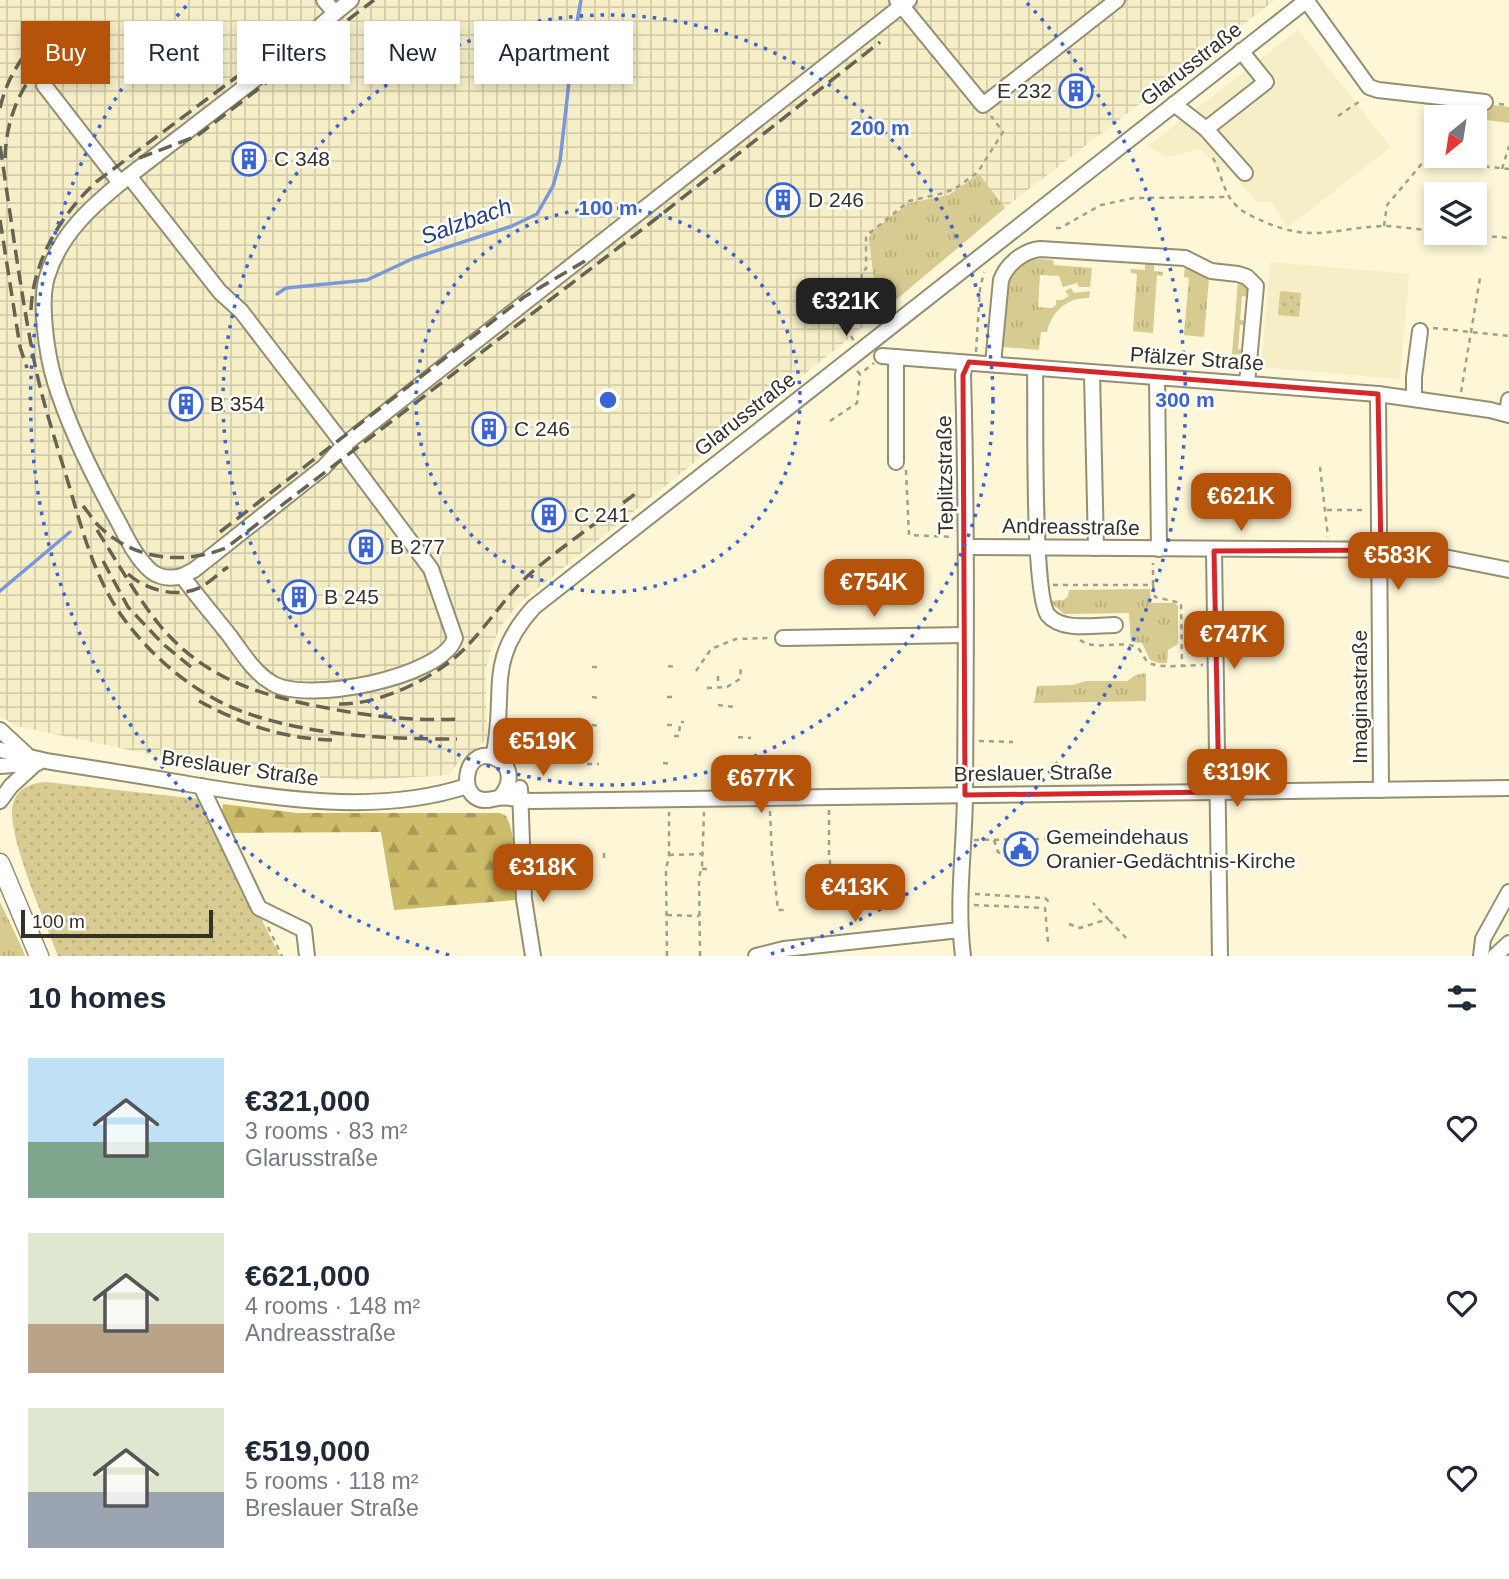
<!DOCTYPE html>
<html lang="en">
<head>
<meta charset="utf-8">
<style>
	:root { --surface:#fff; --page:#f6f6f7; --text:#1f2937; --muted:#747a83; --accent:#b45309 }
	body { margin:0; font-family:Helvetica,sans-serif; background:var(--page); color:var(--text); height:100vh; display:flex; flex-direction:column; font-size:26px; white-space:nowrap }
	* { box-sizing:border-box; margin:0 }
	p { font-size:23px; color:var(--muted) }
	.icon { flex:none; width:38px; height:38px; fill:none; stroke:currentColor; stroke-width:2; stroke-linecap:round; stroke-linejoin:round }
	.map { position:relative; height:956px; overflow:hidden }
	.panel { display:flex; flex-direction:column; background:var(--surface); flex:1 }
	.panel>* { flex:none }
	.top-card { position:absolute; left:21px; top:21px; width:700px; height:63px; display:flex; gap:14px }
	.needle { width:46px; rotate:210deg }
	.tools { position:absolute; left:1424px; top:105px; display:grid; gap:14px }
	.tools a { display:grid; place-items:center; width:63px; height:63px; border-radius:0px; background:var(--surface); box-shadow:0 4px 10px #0003; font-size:35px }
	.scale { position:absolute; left:21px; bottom:18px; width:192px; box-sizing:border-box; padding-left:7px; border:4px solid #343125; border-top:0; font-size:19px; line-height:24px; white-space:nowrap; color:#343125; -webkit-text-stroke:5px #fff; paint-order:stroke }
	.price { position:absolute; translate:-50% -60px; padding:0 16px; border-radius:14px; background:var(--accent); color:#fff; font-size:23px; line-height:46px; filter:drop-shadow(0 2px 4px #0008) }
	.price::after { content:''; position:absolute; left:50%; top:42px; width:21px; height:16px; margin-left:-10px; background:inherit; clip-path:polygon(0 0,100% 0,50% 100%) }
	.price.active { background:#222; color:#fff }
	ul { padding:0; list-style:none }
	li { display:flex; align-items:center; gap:21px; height:175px; padding:0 28px }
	li span { display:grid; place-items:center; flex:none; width:196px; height:140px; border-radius:0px; color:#555 }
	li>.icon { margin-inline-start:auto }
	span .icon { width:84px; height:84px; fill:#fffc; stroke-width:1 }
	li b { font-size:30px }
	h2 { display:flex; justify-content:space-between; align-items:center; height:84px; padding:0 28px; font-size:30px }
	.chip { padding:0 24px; border-radius:0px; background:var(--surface); box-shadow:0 4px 10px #0003; font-size:24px; line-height:63px }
	.chip.active { background:var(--accent); color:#fff }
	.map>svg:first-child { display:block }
	.built { fill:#f6eec7 }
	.industrial { fill:url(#industrial-grid) }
	.grass { fill:url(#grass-tufts) }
	.forest { fill:url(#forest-firs) }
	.park { fill:url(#park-dots) }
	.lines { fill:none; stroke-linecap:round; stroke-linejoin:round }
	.stream { stroke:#7997d9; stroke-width:3.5 }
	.minor-casing { stroke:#958f72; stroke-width:18 }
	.major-casing { stroke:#958f72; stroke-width:21 }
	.path { stroke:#a49f89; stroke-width:2.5; stroke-dasharray:5 5; stroke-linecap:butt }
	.minor { stroke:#fff; stroke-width:14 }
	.major { stroke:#fff; stroke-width:18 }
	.rail { stroke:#676353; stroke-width:3.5; stroke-dasharray:14 7; stroke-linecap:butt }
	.marked { fill:none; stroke:#d62828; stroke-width:5; stroke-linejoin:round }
	.ring { fill:none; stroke:#3a63d4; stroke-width:3.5; stroke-dasharray:3.5 7 }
	.labels { text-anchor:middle; stroke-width:5; stroke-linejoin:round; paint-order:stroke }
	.street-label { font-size:21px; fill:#343125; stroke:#fff }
	.poi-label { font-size:21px; fill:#343125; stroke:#fff; text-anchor:start }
	.water-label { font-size:23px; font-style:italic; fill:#203c8a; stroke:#fff }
	.centre { fill:#3a63d4; stroke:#fff; stroke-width:3.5 }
	.ring-label { font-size:21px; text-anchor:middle; font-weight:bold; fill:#3a63d4; stroke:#fff; stroke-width:5; stroke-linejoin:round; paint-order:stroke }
</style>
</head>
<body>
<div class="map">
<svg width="1509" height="956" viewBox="0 0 1509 956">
	<defs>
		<pattern id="industrial-grid" width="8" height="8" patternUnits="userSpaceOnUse" patternTransform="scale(1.75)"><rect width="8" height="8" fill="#f6eec7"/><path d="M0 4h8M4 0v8" fill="none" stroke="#d4cdab"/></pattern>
		<pattern id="grass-tufts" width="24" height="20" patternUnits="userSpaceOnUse" patternTransform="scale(1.75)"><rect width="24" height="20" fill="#d7cb91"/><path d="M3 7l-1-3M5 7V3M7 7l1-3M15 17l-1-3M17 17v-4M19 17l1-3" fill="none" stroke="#b9af7d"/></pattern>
		<pattern id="forest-firs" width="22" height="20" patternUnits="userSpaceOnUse" patternTransform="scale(1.75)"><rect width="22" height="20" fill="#cdbc6a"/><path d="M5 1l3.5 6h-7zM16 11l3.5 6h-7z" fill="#a79957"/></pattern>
		<pattern id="park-dots" width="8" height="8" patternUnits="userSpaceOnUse" patternTransform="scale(1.75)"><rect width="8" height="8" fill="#d7cb91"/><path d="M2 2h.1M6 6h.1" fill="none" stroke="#b9af7d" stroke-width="1.8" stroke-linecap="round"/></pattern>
	</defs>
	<rect width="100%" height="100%" fill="#fdf6d7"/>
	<!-- built -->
	<g class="built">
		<path d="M1298,30L1391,147L1288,227L1270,201L1257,202L1227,168L1223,172L1200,149L1167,157L1148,146Z"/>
		<path d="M1270,262L1409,274L1400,379L1261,367Z"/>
	</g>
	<!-- industrial -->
	<path class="industrial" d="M0,0H1275L1012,202L878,315L517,605L499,629L491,650L485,672L487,737L477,750L462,757L449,775L364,780L264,775L219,769L16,726L0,716Z"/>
	<!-- grass -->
	<g class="grass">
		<path d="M1466,102L1509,107V123L1465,117Z"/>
		<path d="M979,174L1005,208L878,315L869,239L872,231L909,203L949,195Z"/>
		<path d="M1039,259L1053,260L1054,265L1092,268L1090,287H1079L1077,283L1063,287L1059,276L1040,275L1038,307L1052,308L1056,305V300H1062L1069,296L1065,291L1071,288L1074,293L1090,291L1089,298C1067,297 1051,312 1047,332H1041L1039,350L1003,347L1000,339C1003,309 998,263 1039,259Z"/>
		<path d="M1145,260L1154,261V271L1163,272V276L1157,275L1153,333L1133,331L1137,274L1131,273V269L1145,270Z"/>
		<path d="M1185,264C1195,266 1198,277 1209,278L1204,337L1184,335L1189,278L1184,277Z"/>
		<path d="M1238,281L1244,282L1249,286L1251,297L1242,296L1240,320L1249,321V326L1240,325L1238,349L1247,351L1246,355L1232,354Z"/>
		<path d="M1150,589L1151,603H1175L1178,606V644L1168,650L1167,663H1159L1150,660L1142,643L1131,642L1129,613L1064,614L1049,601L1064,600L1068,596L1069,590Z"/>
		<path d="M1146,673V701L1034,703L1037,686L1073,685L1086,681H1127L1136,675Z"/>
		<path d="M0,902L22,948L25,956H0Z"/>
	</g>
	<!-- forest -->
	<path class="forest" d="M223,804L297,813H500L506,816C518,839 514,873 515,900L394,910L381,832L227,833L222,812Z"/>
	<!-- park -->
	<g class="park">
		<path d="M1280,291L1301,293L1299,317L1278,315Z"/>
		<path d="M46,782L198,799L203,803L280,956H58C47,925 5,832 13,804C17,788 31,783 46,782Z"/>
	</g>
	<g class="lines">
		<!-- stream -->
		<g class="stream">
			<path d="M277,294L286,288L367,280L414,258L512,226L537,214L553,186L560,161L574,38L581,0"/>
			<path d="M0,591L70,532"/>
		</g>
		<defs>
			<g id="minor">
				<path d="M324,0L335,13L289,53L129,176L220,292L241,311L344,445L909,0"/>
				<path d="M897,0L983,105L1117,0"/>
				<path d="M1306,0L1369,87L1378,90L1485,102"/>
				<path d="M335,13L351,0"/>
				<path d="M44,85L120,183"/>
				<path d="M1174,104L1206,129L1266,82L1241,51"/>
				<path d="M1206,129L1245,173"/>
				<path d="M129,176C94,204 60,233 47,277C39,303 47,356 55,382C70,431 94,478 119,523C127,539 137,559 151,571C160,578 171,579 182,576C197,596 213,615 229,635C241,651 254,673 272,683C305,704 442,678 455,638L431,569L346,455L344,445L324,467L194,570L182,576"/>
				<path d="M882,356L1378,394L1490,410L1509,415"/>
				<path d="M896,357V462"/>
				<path d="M993,364L1001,280C1007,264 1023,251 1040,249L1185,258L1211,271L1238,274L1247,277L1256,286L1247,383"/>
				<path d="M1035,368C1036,406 1032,594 1048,615C1062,632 1096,625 1115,625"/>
				<path d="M1092,373L1096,548"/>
				<path d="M1157,377L1159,549"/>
				<path d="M1378,394L1381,790"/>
				<path d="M1414,399V377L1420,331"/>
				<path d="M1507,414L1509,400"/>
				<path d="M967,547L1409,550L1509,570"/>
				<path d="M1214,551L1220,956"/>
				<path d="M783,638L965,635"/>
				<path d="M0,730L26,754"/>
				<path d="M0,750C17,753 34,759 52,762C97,769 143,776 188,784C276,799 380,815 467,786"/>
				<path d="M493,757C508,694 483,663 534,607L1307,0"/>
				<path d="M0,766L38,763"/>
				<path d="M201,786L259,908L304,930L307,956"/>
				<path d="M520,788L524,899L533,956"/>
				<path d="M501,796C511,785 513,767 497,759C462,741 454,809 493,799C509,795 516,800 531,801L1509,788"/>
				<path d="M0,801L11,786L35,764"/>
				<path d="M756,956L784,949L960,930"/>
				<path d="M963,956C956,901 965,846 965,791C966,652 967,514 963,375L965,364"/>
				<path d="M1481,956L1483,939L1509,892"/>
				<path d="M1495,956L1509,943"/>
			</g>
			<path id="major" d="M0,863L39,956"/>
		</defs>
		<!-- minor casing -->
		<use href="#minor" class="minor-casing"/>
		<!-- major casing -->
		<use href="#major" class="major-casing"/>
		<!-- path -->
		<g class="path">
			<path d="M1499,104L1509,105"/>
			<path d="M1338,116L1363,99"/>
			<path d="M1213,158C1220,171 1224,192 1233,202C1241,212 1253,217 1265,222C1313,243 1335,228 1382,226C1400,226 1419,230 1437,231"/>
			<path d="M1502,169L1509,146"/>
			<path d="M1384,226L1387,205L1425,160L1509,169"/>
			<path d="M1056,228H1060L1101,205L1134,198L1229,197"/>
			<path d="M1452,233L1509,238"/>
			<path d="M1433,328L1509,336"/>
			<path d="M852,340L853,339L846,330L859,319L862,271L866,269V236L909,201L944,193L956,188L978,172L1003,132L991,116"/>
			<path d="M976,352L980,289L984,272"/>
			<path d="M857,371L860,374L874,363"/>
			<path d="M1461,392L1480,278"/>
			<path d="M830,421L857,403L860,374"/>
			<path d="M1320,467L1328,537"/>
			<path d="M906,470L909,535L953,537"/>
			<path d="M1327,510H1366"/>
			<path d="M1053,585H1153V563"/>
			<path d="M1153,585L1155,597L1181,603L1182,665"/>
			<path d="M1080,640C1095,651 1116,641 1134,646C1142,649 1142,657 1148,662C1157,669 1190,665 1203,665"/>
			<path d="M668,666L676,667"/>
			<path d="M592,667H601"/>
			<path d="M696,671L711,649L736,639L770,638"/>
			<path d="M718,676V686"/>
			<path d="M707,688L727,687L740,679L741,667"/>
			<path d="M592,697L600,698"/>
			<path d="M667,697H675"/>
			<path d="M718,705L734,707"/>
			<path d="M592,725L600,726"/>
			<path d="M667,725H674"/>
			<path d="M674,736H679L680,722H684"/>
			<path d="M738,737L751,738"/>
			<path d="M979,741L1013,742"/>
			<path d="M739,762L755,763"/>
			<path d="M663,763L673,764"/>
			<path d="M587,764H599"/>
			<path d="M829,810V854L834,898L841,897"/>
			<path d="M770,811L772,856L778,910H784"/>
			<path d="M974,840L1045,839"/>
			<path d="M994,840L998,852L1005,856H1011"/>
			<path d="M604,853V858"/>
			<path d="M669,855L702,854"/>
			<path d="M578,858V853"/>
			<path d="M702,869H711"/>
			<path d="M975,894L1045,898L1050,903"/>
			<path d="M974,905L1045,908L1048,942"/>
			<path d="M667,915L699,916"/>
			<path d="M1109,920L1128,940"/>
			<path d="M1069,924L1080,928L1108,919L1093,903"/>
			<path d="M268,927L282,956"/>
			<path d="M667,956L666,870L669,855V812"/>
			<path d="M700,956L699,878L702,866L704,812"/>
		</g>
		<!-- minor -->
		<use href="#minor" class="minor"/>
		<!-- major -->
		<use href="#major" class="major"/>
		<!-- rail -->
		<g class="rail">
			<path d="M0,108C7,78 21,57 42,34"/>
			<path d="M0,146C11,217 20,289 34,360C42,401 56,442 68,482C82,529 94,578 124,619C153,658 193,692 238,710C307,736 385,739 457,739"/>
			<path d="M5,158C7,99 36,62 80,26"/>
			<path d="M139,158L197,136L374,0"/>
			<path d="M0,220L20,347L27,368"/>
			<path d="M31,310C33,260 61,215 96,182L278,46"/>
			<path d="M83,506C89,513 94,522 101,528C135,560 183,565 226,548L653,221L880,42"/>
			<path d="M97,530C118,563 137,598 162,628C209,682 264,696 332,709C377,717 412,721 459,719"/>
			<path d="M220,532L524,297L590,258"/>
			<path d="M103,561L128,607L163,644L191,667"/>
			<path d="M128,574C146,590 177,599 201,587C210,582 219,573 228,567"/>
			<path d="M199,701C243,725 287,740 338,740"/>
			<path d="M339,704C381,705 440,676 468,645C490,622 508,593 532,572C565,544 601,520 635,494"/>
		</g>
	</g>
	<!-- marked area -->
	<path class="marked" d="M969,362L1378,394L1381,550L1214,551L1219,792L965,795L963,375Z"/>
	<!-- distance rings -->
	<g class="ring">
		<circle cx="608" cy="400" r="192"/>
		<circle cx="608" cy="400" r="385"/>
		<path d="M449 955A577 577 0 0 1 189 3M1027 3A577 577 0 0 1 767 955"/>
	</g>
	<!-- icons -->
	<defs>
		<symbol id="building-ring" viewBox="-11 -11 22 22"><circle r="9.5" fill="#fff" stroke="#3a63d4" stroke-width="1.5"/><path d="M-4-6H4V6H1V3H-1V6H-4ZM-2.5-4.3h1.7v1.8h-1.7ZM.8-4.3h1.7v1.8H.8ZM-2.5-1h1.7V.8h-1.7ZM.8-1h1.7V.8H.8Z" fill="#3a63d4"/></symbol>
		<symbol id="civic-ring" viewBox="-11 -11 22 22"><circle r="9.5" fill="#fff" stroke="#3a63d4" stroke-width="1.5"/><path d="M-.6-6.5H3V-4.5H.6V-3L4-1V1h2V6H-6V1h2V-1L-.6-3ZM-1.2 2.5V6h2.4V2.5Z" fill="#3a63d4"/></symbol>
	</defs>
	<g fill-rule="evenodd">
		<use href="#building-ring" x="1057" y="72" width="38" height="38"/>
		<use href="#building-ring" x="230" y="140" width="38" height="38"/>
		<use href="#building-ring" x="764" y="181" width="38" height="38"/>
		<use href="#building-ring" x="167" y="385" width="38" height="38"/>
		<use href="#building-ring" x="470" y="410" width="38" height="38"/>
		<use href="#building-ring" x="530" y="496" width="38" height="38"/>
		<use href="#building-ring" x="347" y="528" width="38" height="38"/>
		<use href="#building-ring" x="280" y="578" width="38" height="38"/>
		<use href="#civic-ring" x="1002" y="830" width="38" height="38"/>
	</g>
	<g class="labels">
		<!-- street labels -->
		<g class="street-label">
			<text transform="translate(1191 64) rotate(-38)" y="7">Glarusstraße</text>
			<text transform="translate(1197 359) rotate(4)" y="7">Pfälzer Straße</text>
			<text transform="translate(745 414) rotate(-38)" y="7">Glarusstraße</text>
			<text transform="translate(945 475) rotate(-91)" y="7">Teplitzstraße</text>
			<text transform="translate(1071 527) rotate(1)" y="7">Andreasstraße</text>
			<text transform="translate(1360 697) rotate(-90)" y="7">Imaginastraße</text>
			<text transform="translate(240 768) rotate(8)" y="7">Breslauer Straße</text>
			<text transform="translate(1033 773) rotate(-1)" y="7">Breslauer Straße</text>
		</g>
		<!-- poi labels -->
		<g class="poi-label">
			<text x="1052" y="98" text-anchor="end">E 232</text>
			<text x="274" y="166">C 348</text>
			<text x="808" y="207">D 246</text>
			<text x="210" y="411">B 354</text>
			<text x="514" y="436">C 246</text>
			<text x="574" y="522">C 241</text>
			<text x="390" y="554">B 277</text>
			<text x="324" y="604">B 245</text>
			<text x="1046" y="844">Gemeindehaus<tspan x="1046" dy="24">Oranier-Gedächtnis-Kirche</tspan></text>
		</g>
		<!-- water labels -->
		<g class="water-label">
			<text transform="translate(466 221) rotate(-20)" y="8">Salzbach</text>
		</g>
	</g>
	<circle cx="608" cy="400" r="10" class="centre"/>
	<g class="ring-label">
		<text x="880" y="135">200 m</text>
		<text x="608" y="215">100 m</text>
		<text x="1185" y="407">300 m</text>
	</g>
</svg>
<div class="tools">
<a><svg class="needle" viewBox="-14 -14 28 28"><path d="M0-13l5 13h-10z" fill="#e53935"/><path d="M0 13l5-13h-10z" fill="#747a83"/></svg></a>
<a><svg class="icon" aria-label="layers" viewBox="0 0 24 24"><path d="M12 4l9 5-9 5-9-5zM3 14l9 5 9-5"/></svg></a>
</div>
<div class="scale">100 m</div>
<b class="price active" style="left:846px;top:338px">€321K</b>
<b class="price" style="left:1241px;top:533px">€621K</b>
<b class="price" style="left:1398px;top:592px">€583K</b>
<b class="price" style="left:874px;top:619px">€754K</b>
<b class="price" style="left:1234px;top:671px">€747K</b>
<b class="price" style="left:543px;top:778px">€519K</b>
<b class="price" style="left:1237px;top:809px">€319K</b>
<b class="price" style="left:761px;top:815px">€677K</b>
<b class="price" style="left:543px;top:904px">€318K</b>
<b class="price" style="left:855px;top:924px">€413K</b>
<div class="top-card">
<a class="chip active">Buy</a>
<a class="chip">Rent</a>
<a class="chip">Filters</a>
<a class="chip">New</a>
<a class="chip">Apartment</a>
</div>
</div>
<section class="panel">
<h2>10 homes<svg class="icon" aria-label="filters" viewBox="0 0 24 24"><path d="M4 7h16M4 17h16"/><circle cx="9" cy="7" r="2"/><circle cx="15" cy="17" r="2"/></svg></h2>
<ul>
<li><span style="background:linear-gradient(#bfe0f5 60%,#7fa58c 0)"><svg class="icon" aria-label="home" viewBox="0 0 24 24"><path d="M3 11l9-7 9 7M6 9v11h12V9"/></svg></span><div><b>€321,000</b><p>3 rooms · 83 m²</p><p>Glarusstraße</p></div><svg class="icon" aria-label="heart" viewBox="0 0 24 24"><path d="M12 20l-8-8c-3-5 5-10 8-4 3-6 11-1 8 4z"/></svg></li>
<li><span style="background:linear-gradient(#dfe7d0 65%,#b9a48a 0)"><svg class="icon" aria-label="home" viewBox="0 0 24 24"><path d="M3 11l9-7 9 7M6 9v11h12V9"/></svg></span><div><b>€621,000</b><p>4 rooms · 148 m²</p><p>Andreasstraße</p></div><svg class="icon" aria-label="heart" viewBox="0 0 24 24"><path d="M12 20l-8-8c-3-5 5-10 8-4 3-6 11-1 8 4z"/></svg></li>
<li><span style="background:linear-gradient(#dfe7d0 60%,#9aa5b1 0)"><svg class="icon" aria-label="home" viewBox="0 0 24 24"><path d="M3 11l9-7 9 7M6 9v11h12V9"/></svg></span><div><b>€519,000</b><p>5 rooms · 118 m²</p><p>Breslauer Straße</p></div><svg class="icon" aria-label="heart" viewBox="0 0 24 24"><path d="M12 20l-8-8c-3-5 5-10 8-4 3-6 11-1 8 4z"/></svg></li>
</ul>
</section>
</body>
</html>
